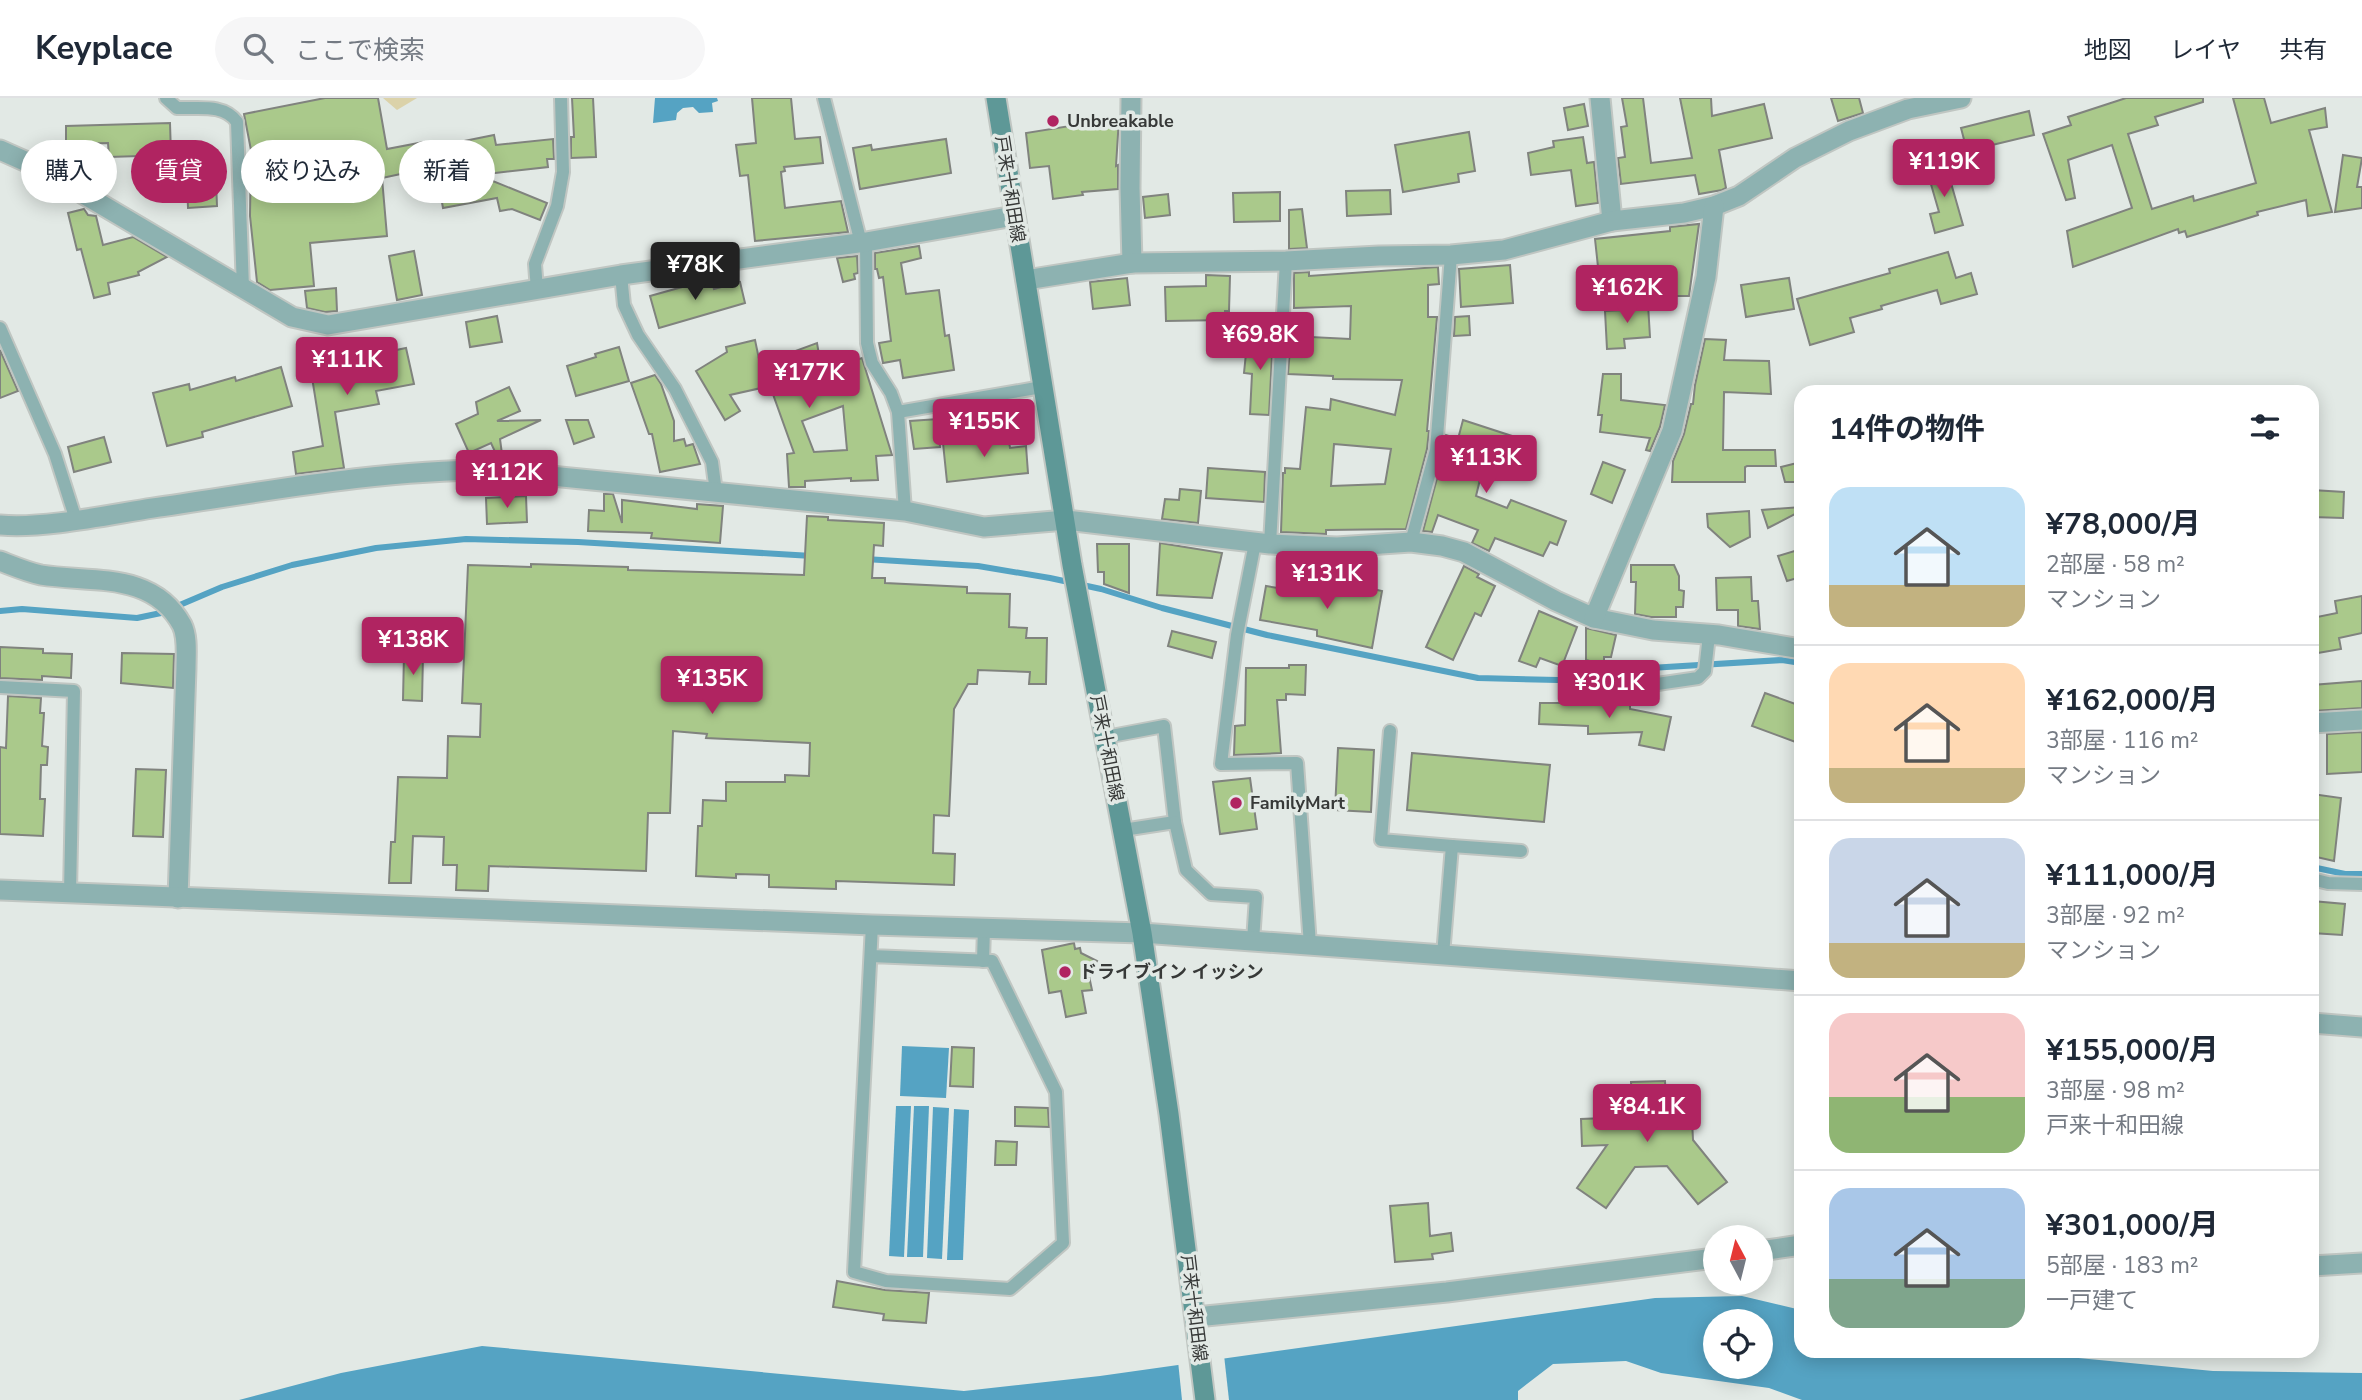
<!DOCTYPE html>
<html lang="ja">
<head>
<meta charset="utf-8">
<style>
	:root { --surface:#fff; --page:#f6f6f7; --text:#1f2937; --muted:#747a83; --line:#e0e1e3; --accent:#b02461 }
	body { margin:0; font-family:"Nunito Sans","Noto Sans JP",sans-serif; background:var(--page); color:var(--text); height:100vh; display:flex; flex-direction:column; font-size:26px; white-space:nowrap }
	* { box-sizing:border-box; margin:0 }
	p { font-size:23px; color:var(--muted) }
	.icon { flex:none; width:38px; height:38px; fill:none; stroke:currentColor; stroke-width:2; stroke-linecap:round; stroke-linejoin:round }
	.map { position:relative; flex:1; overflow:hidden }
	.panel { position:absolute; left:1794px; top:287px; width:525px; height:973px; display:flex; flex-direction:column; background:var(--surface); border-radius:21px; box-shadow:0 4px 18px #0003 }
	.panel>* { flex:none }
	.banner { position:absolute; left:21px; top:42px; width:665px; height:63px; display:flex; gap:14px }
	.needle { width:46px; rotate:353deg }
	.fabs { position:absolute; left:1703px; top:1127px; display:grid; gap:14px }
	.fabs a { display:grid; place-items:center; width:70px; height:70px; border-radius:50%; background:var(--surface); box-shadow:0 4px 18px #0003; font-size:35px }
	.price { position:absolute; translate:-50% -60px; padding:0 16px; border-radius:7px; background:var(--accent); color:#fff; font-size:23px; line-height:46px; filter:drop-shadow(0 2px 4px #0008) }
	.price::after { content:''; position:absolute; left:50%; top:42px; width:21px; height:16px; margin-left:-10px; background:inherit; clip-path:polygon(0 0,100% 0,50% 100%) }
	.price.active { background:#222; color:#fff }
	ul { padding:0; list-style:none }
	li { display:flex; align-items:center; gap:21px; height:175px; padding:0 35px }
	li+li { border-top:2px solid var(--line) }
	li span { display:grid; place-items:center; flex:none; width:196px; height:140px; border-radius:21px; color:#555 }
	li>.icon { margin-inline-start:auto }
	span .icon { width:84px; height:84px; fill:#fffc; stroke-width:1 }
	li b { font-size:30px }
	h2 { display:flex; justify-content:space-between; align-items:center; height:84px; padding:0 35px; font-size:30px }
	.pill { padding:0 24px; border-radius:32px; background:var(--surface); box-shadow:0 4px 18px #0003; font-size:24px; line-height:63px }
	.pill.active { background:var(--accent); color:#fff }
	header { display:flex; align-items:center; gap:42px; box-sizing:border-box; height:98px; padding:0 35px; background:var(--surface); border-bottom:2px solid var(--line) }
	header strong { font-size:33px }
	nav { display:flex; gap:38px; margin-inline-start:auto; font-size:24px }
	.search { width:490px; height:63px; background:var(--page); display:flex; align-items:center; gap:18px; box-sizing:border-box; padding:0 24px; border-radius:38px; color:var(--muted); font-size:26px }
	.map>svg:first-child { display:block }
	.green { fill:#dbd2a9 }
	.water { fill:#55a3c3; fill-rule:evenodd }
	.pier { fill:#e2e9e5 }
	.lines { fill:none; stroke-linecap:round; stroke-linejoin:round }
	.stream { stroke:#55a3c3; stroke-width:6 }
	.building { fill:#aac98b; stroke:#80837e; stroke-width:2; fill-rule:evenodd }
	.service-casing { stroke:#c0c6c2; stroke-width:16 }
	.minor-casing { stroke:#c0c6c2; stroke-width:23 }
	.tertiary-casing { stroke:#c0c6c2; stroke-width:23 }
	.secondary-casing { stroke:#c0c6c2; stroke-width:23 }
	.service { stroke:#8db2b1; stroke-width:12 }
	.minor { stroke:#8db2b1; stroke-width:19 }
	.tertiary { stroke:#8db2b1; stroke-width:19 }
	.secondary { stroke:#5e9897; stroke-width:19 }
	.poi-dot { fill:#b02461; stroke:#e2e9e5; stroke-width:2.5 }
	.labels { text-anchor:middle; stroke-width:7; stroke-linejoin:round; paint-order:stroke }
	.poi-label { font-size:18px; font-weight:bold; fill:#373938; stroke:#e2e9e5; text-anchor:start }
	.street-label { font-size:18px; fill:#373938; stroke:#e2e9e5 }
</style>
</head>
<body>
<header>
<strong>Keyplace</strong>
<div class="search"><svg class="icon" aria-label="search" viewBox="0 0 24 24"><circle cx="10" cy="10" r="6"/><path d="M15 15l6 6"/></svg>ここで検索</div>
<nav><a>地図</a><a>レイヤ</a><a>共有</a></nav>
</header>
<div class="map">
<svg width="2362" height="1302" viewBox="0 0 2362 1302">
	<rect width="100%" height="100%" fill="#e2e9e5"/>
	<!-- green -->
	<path class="green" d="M383,0H417L397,12Z"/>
	<!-- water -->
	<g class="water">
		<path d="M655,0H717L718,3L712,5L713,14L699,15L693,9L683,10L677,15L676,22L653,25Z"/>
		<path d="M902,948L949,950L946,1000L900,998Z"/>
		<path d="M896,1008H911L904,1159L889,1158Z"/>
		<path d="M914,1008H929L923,1159H907Z"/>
		<path d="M933,1009L949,1010L942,1161L927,1160Z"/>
		<path d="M954,1011L969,1012L963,1162H947Z"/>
		<path d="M1742,1198L1801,1212V1253H2007L2213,1273L2362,1275V1302H1802L1769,1290L1661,1275L1626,1263L1553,1266L1518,1293V1302H239L341,1275L482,1248L964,1293L1100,1278L1655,1200ZM1715,1223H1760V1269H1715Z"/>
	</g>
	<!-- pier -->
	<path class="pier" d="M1224,1257L1229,1302H1182L1178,1263Z"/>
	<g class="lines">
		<!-- stream -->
		<g class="stream">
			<path d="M865,461L978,468L1050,480L1101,491L1162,510L1267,537L1478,580L1558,582L1650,570L1782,562L1801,565"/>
			<path d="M0,513L22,511L137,520L161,515L222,489L292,467L376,450L466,441L578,444L812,458"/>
			<path d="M2312,769L2345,776H2362"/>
		</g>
	</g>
	<!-- building -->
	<g class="building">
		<path d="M325,0H378L387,51L424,44L429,69L468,62L464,43L494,37L496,47L553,41L554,61H547L548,69L478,77L547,105L540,122L512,111L500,113L497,100L443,110L438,82L412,86L410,74L382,80L387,138L310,145L314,188L270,192L257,184L250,118L251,52L244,16Z"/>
		<path d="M572,0H593L596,59L571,60V39H574Z"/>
		<path d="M752,0H791L795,41L820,39L823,65L784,69L785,73L781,74L785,110L841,103L848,134L755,143L748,77L740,78L736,47L756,45Z"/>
		<path d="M1622,0H1643L1651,65L1692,60L1680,0H1711L1712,18L1764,6L1772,40L1719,52L1726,90L1722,92L1699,96L1695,77L1621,86L1618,60L1625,59L1621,29L1627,28Z"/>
		<path d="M1831,0H1859L1863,15L1838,23Z"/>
		<path d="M2126,0H2203V4L2155,19L2158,27L2128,36L2152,111L2193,98L2194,103L2256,85L2233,0H2264L2271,25L2325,10L2327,29L2309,32L2332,114L2308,118L2306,102L2257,114L2258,117L2187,139L2185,133L2179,135L2178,131L2073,169L2067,133L2132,110L2112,47L2068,62L2075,100L2066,102L2043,36L2071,27L2068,19Z"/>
		<path d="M1584,6L1588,28L1568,32L1564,10Z"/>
		<path d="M2029,13L2034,37L1967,53L1961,30Z"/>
		<path d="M1090,19L1119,20L1116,68L1118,67V91L1082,94L1083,97L1053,101L1049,68L1030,70L1026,35L1089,25Z"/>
		<path d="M170,25L171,57L109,59L108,45L66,46V28Z"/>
		<path d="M1469,34L1475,73L1458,76L1459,84L1403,94L1395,47Z"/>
		<path d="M1583,39L1587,65L1594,64L1598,105L1576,108L1571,72L1531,77L1528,55L1554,49L1553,43Z"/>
		<path d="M946,41L951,75L860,91L853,50L871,47L872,52Z"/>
		<path d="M2343,57L2362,60L2357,89H2362V110L2335,114Z"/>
		<path d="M1945,64L1963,127L1935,135L1930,116L1939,114L1926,69Z"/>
		<path d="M216,83L217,108L188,110L187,84Z"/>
		<path d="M1390,92L1391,116L1347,118L1346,93Z"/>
		<path d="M1280,94V123L1234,124L1233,95Z"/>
		<path d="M1168,96L1170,117L1145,120L1143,99Z"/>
		<path d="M84,111L88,117L96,118L103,147L133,139L167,159L138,174L139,177L108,185L110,196L94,200L81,151L77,152L68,115Z"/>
		<path d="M1302,111L1307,150L1289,151V112Z"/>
		<path d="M1699,126L1689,198H1669V171L1599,178L1595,141L1670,133V129Z"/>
		<path d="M919,148L921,160L901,165L906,196L939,192L945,238L949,237L954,272L903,280L900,262L883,265L879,245L891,243L883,179L879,180L877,171H875V155Z"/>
		<path d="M414,153L422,197L397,202L389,158Z"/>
		<path d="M1948,154L1956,180L1971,175L1977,196L1941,206L1937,192L1881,208L1882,211L1850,220L1854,234L1810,247L1797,201L1890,175L1889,171Z"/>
		<path d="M857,158L858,175L854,176L855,181L843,184L837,160Z"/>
		<path d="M1510,167L1513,205L1461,209L1459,171Z"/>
		<path d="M1438,169L1439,186L1428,187V219H1437L1427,333H1429L1427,351L1406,431L1326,432V436L1281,434L1283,375H1285V370L1300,371L1306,309L1330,312L1331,301L1395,317L1402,282L1333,281V278L1288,276L1291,238L1350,241L1351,208L1294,210V175L1309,174V178ZM1334,346L1391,351L1385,386L1331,388Z"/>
		<path d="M1206,177L1230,178L1229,213H1225V222L1166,223L1165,189L1206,188Z"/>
		<path d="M1127,180L1130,207L1093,211L1090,184Z"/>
		<path d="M1789,180L1794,211L1746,219L1741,187Z"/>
		<path d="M711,181L714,191L740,184L745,205L659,230L650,198Z"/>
		<path d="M336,190L337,213L325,214L307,210L305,193Z"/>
		<path d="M1648,206L1650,239L1624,241L1625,250L1607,251L1605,213L1624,212V207Z"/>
		<path d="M497,218L502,244L470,249L466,224Z"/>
		<path d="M1469,218L1470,237L1454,238L1455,219Z"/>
		<path d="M1248,236L1273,237L1269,317L1250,316L1252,276L1244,275Z"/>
		<path d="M1705,241L1726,242L1724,262L1769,263L1771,296L1724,294L1723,352H1775L1776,368H1747L1745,369V384H1672L1673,363L1684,336L1691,306H1693L1695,287Z"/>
		<path d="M755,242L760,266L817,245L822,274L862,260L892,357L876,358L878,382L851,383V380L805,383V389H789L787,356L794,355L770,288L730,297L740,313L725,322L696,273L727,254L726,249ZM843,308L847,352L814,354L802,323Z"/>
		<path d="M326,245L329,266L406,250L414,286L376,293L379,306L335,314L344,370L296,376L293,354L323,348L307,248Z"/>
		<path d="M619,249L629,283L576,298L567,268L596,259L595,256Z"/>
		<path d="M0,252L18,293L0,300Z"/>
		<path d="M281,269L292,308L202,334L203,339L167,348L153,295L189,286L190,292L235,279L236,283Z"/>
		<path d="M1603,276H1621V302L1665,307L1660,329L1650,353L1646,352L1650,340L1600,334L1602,317H1598Z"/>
		<path d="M655,277L661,286L674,323V343L684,341L686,348L693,346L700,366L660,374L652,336H649L631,285Z"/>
		<path d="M509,289L520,313L497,323L541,322L500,341L502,356L497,358L491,345L469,355L456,326L478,316L476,304Z"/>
		<path d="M938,321L940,349L914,351L910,323Z"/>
		<path d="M566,322H588L594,339L574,346Z"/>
		<path d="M1463,322L1515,339L1505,368L1485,361L1476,398L1507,410L1511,402L1566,423L1557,447L1550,444L1543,458L1495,440L1489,453L1472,445L1478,432L1438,417L1432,434L1423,433L1444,354L1446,337L1458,341Z"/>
		<path d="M1008,338L1010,350L1026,348L1028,375L947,384L943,345Z"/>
		<path d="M104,339L111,364L74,374L68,349Z"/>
		<path d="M1603,364L1625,372L1612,405L1591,396Z"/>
		<path d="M1801,364V384H1785L1781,369Z"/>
		<path d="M1208,370L1265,374L1264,404L1206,400Z"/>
		<path d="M1180,391L1201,393L1198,425L1162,421L1165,401L1179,402Z"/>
		<path d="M2312,392L2344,394L2343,420L2312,419Z"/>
		<path d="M604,396H613L622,425V402L697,411V406L723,408L720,445L651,440L652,435L588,433L589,412L604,413Z"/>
		<path d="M526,398L527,424L487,426L486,400Z"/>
		<path d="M1801,409V413L1768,430L1762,412Z"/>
		<path d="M1749,413L1750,439L1730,449L1708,429L1707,416Z"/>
		<path d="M807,418L828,419V422L884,425L883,448L874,447L872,480H885V485L967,489V495L1010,496L1009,529L1027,530L1026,540H1047L1046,586H1029L1030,574L978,572L977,586H968L954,611L949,718L934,717L933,755L955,756L954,787L836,783V791L769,789V777L736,776V780L696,778L698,728H702L703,702L726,703V684H785V677L809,678L810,645L706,640L707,636L673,633L670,715H648L646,773L489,768L488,793L456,792L457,767H443L444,739L413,738L411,785H389L391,744H395L398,679L447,680L448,638L480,639L481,606L462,605L468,467L531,469V466L628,469V472L804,477Z"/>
		<path d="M1160,445L1222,455L1212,500L1157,497Z"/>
		<path d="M1097,446H1129V495L1104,486V474H1098Z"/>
		<path d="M1801,451V479L1787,483L1778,458Z"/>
		<path d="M1631,467H1674L1679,478V492L1684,493L1683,509H1676V519H1651L1635,516L1636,484H1631Z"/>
		<path d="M1464,468L1479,476L1477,479L1495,488L1481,518L1475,515L1453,562L1426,549Z"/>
		<path d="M1751,479L1752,503H1758L1760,531L1738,528V512H1717L1716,480Z"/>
		<path d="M1326,481L1382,493L1372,550L1317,538V532L1260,522L1266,488L1322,497Z"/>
		<path d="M2362,498V535L2339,540L2341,551L2312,556V520L2337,515L2335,503Z"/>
		<path d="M1539,513L1577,529L1562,568L1540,560L1536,569L1519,563Z"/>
		<path d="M1586,530L1616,537L1611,559H1604V567L1586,562Z"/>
		<path d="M1172,533L1216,544L1212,560L1168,548Z"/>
		<path d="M0,549L43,551V555L72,556L71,580L42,578V582L0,580Z"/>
		<path d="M122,555L174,556L173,590L121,585Z"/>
		<path d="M404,556L423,557L422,603L403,602Z"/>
		<path d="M1289,567H1306L1305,597L1286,596V602H1277L1281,655L1234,657L1235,628L1245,627L1246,570H1289Z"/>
		<path d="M2362,583V610L2312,613V587Z"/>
		<path d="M1765,595L1801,608V646L1752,628Z"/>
		<path d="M8,598L41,600L40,615H44L42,648L48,649L47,667H41L40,701H45L43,738L0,736V649L6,650Z"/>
		<path d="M1587,601L1630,603V611L1671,619L1664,652L1639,647L1642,634L1588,636V628L1539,626L1540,605H1587Z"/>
		<path d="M2362,634V674L2327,676V636Z"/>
		<path d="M1338,650L1374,652L1371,714L1335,712Z"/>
		<path d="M1412,655L1550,667L1544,724L1407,712Z"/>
		<path d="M136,671L166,672L163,739L133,738Z"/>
		<path d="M1250,680L1257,731L1220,736L1213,684Z"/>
		<path d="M2312,696L2341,700L2334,763L2312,758Z"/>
		<path d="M2312,803L2345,806L2342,837L2312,835Z"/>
		<path d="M1074,845L1075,851L1080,850L1081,855L1097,863L1089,878L1092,892L1082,893L1086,915L1066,919L1061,893L1049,895L1042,852Z"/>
		<path d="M952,949L974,950L973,989L950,988Z"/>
		<path d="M1665,983L1666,1002L1691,1001L1693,1042L1727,1084L1698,1106L1667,1068L1635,1069L1606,1110L1577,1090L1607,1047L1582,1048L1581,1021L1606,1020V1004L1632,1003L1631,984Z"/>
		<path d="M1015,1009L1048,1010L1049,1029L1015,1028Z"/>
		<path d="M996,1043L1017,1044L1016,1067H995Z"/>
		<path d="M1428,1105L1430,1138L1451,1135L1453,1153L1432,1156L1433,1161L1395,1164L1390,1108Z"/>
		<path d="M837,1183L885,1192L929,1195L926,1225L883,1222L884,1216L833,1209Z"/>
	</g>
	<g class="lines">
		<defs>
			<g id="service">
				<path d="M166,0L177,10C197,11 224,5 237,24L243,191"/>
				<path d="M824,0L861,145"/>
				<path d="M866,144L867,245L872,265L891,295L898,314L905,413"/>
				<path d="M621,177L624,207L638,237L675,291L712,364L716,394"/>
				<path d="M537,192L535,166L557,108L563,74L561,0"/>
				<path d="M0,230L55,356L76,422"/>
				<path d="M898,314L1042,289"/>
				<path d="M1411,444L1436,352L1451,157"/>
				<path d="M1255,445L1237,537L1221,666L1297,665L1310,847"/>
				<path d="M1270,446L1286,163"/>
				<path d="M0,589L74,593L70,795"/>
				<path d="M1637,589L1698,580L1705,573L1709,537"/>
				<path d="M1390,633L1381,742L1452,748L1443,857"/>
				<path d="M1106,639L1164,628L1175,724L1123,732"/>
				<path d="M1175,724L1186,772L1211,796L1256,799L1253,843"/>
				<path d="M1452,748L1521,753"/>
				<path d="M2312,781L2328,785L2362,786"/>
				<path d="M871,858L992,863L1056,994L1063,1145L1010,1191L886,1183L854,1174L872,827"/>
				<path d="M983,863L984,830"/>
			</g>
			<g id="minor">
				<path d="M1131,0L1130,90L1132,165"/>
				<path d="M1600,0L1612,123"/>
				<path d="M0,52L36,68L292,219L328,227L621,177L866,144L1014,118"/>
				<path d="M1026,182L1132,165L1286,163L1379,158L1451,157L1504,152L1612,123L1684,115L1714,108L1739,98L1795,60L1849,33L1908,11L1961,0"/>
				<path d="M0,427C44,431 108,417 153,410C264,394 377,372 490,372L905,413L984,429L1066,422L1270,446L1337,449L1411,444L1442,448L1464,454L1556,503L1594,520L1653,532L1719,537L1801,551"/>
				<path d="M0,463C13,468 27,474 41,477C92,485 153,473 182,527C188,539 186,557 186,570L178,800"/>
				<path d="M1594,520L1672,333L1706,179L1714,108"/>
				<path d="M2312,625L2362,622"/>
				<path d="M1760,1153L1801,1147"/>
				<path d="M2312,1168L2362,1165"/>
				<path d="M1196,1219L1447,1194L1715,1160"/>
			</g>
			<g id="tertiary">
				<path d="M0,792L872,827L1142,835L1801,883"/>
				<path d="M2312,925L2362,929"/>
			</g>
			<path id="secondary" d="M996,0L1072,467L1142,835L1169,1016L1205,1302"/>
		</defs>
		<!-- service casing -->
		<use href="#service" class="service-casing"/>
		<!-- minor casing -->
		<use href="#minor" class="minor-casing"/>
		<!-- tertiary casing -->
		<use href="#tertiary" class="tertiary-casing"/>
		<!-- secondary casing -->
		<use href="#secondary" class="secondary-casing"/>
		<!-- service -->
		<use href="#service" class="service"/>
		<!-- minor -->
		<use href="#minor" class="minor"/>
		<!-- tertiary -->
		<use href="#tertiary" class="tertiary"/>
		<!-- secondary -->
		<use href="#secondary" class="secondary"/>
	</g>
	<!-- markers -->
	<g class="poi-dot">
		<circle cx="1053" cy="23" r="7"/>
		<circle cx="1236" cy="705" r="7"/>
		<circle cx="1065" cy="874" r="7"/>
	</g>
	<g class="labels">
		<!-- poi labels -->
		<g class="poi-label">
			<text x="1067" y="29">Unbreakable</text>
			<text x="1250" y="711">FamilyMart</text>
			<text x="1079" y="880">ドライブイン イッシン</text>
		</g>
		<!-- street labels -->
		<g class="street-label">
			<text transform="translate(1010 91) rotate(81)" y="6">戸来十和田線</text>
			<text transform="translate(1107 650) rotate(79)" y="6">戸来十和田線</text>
			<text transform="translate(1194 1210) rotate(83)" y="6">戸来十和田線</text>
		</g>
	</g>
</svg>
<div class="fabs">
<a><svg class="needle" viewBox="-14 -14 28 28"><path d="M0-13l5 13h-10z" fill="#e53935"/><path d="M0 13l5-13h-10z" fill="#747a83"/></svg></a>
<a><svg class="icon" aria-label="locate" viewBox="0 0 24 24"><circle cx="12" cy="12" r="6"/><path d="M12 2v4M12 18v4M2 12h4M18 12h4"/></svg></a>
</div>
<b class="price" style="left:1944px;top:101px">¥119K</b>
<b class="price active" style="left:695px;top:204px">¥78K</b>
<b class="price" style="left:1627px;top:227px">¥162K</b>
<b class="price" style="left:1260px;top:274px">¥69.8K</b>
<b class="price" style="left:347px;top:299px">¥111K</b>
<b class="price" style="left:809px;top:312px">¥177K</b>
<b class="price" style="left:984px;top:361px">¥155K</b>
<b class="price" style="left:1486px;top:397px">¥113K</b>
<b class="price" style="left:507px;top:412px">¥112K</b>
<b class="price" style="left:1327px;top:513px">¥131K</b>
<b class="price" style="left:413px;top:579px">¥138K</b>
<b class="price" style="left:712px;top:618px">¥135K</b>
<b class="price" style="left:1609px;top:622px">¥301K</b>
<b class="price" style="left:1647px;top:1046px">¥84.1K</b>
<div class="banner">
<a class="pill">購入</a>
<a class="pill active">賃貸</a>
<a class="pill">絞り込み</a>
<a class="pill">新着</a>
</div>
<section class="panel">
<h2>14件の物件<svg class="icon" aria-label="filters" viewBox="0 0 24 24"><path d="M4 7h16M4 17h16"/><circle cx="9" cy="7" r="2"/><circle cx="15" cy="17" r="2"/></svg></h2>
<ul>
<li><span style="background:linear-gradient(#bfe0f5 70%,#c2b280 0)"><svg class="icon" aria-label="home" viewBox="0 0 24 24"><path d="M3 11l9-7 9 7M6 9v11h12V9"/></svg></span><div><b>¥78,000/月</b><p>2部屋 · 58 m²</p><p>マンション</p></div></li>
<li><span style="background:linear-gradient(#ffd9b3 75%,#c2b280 0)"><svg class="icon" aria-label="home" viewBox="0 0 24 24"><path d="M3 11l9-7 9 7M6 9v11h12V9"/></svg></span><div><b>¥162,000/月</b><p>3部屋 · 116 m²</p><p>マンション</p></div></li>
<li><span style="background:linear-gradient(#c9d6e8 75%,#c2b280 0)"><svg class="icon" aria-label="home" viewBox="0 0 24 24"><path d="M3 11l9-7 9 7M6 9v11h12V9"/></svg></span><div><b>¥111,000/月</b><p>3部屋 · 92 m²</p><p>マンション</p></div></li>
<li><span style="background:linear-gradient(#f6c9c9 60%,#8fb573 0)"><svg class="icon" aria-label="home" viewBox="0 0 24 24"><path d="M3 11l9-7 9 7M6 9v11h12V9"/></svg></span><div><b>¥155,000/月</b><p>3部屋 · 98 m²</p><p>戸来十和田線</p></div></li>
<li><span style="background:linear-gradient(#a9c7e8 65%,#7fa58c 0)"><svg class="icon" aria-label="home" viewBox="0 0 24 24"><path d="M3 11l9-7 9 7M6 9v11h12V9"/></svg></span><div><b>¥301,000/月</b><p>5部屋 · 183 m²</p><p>一戸建て</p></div></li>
</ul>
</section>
</div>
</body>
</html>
